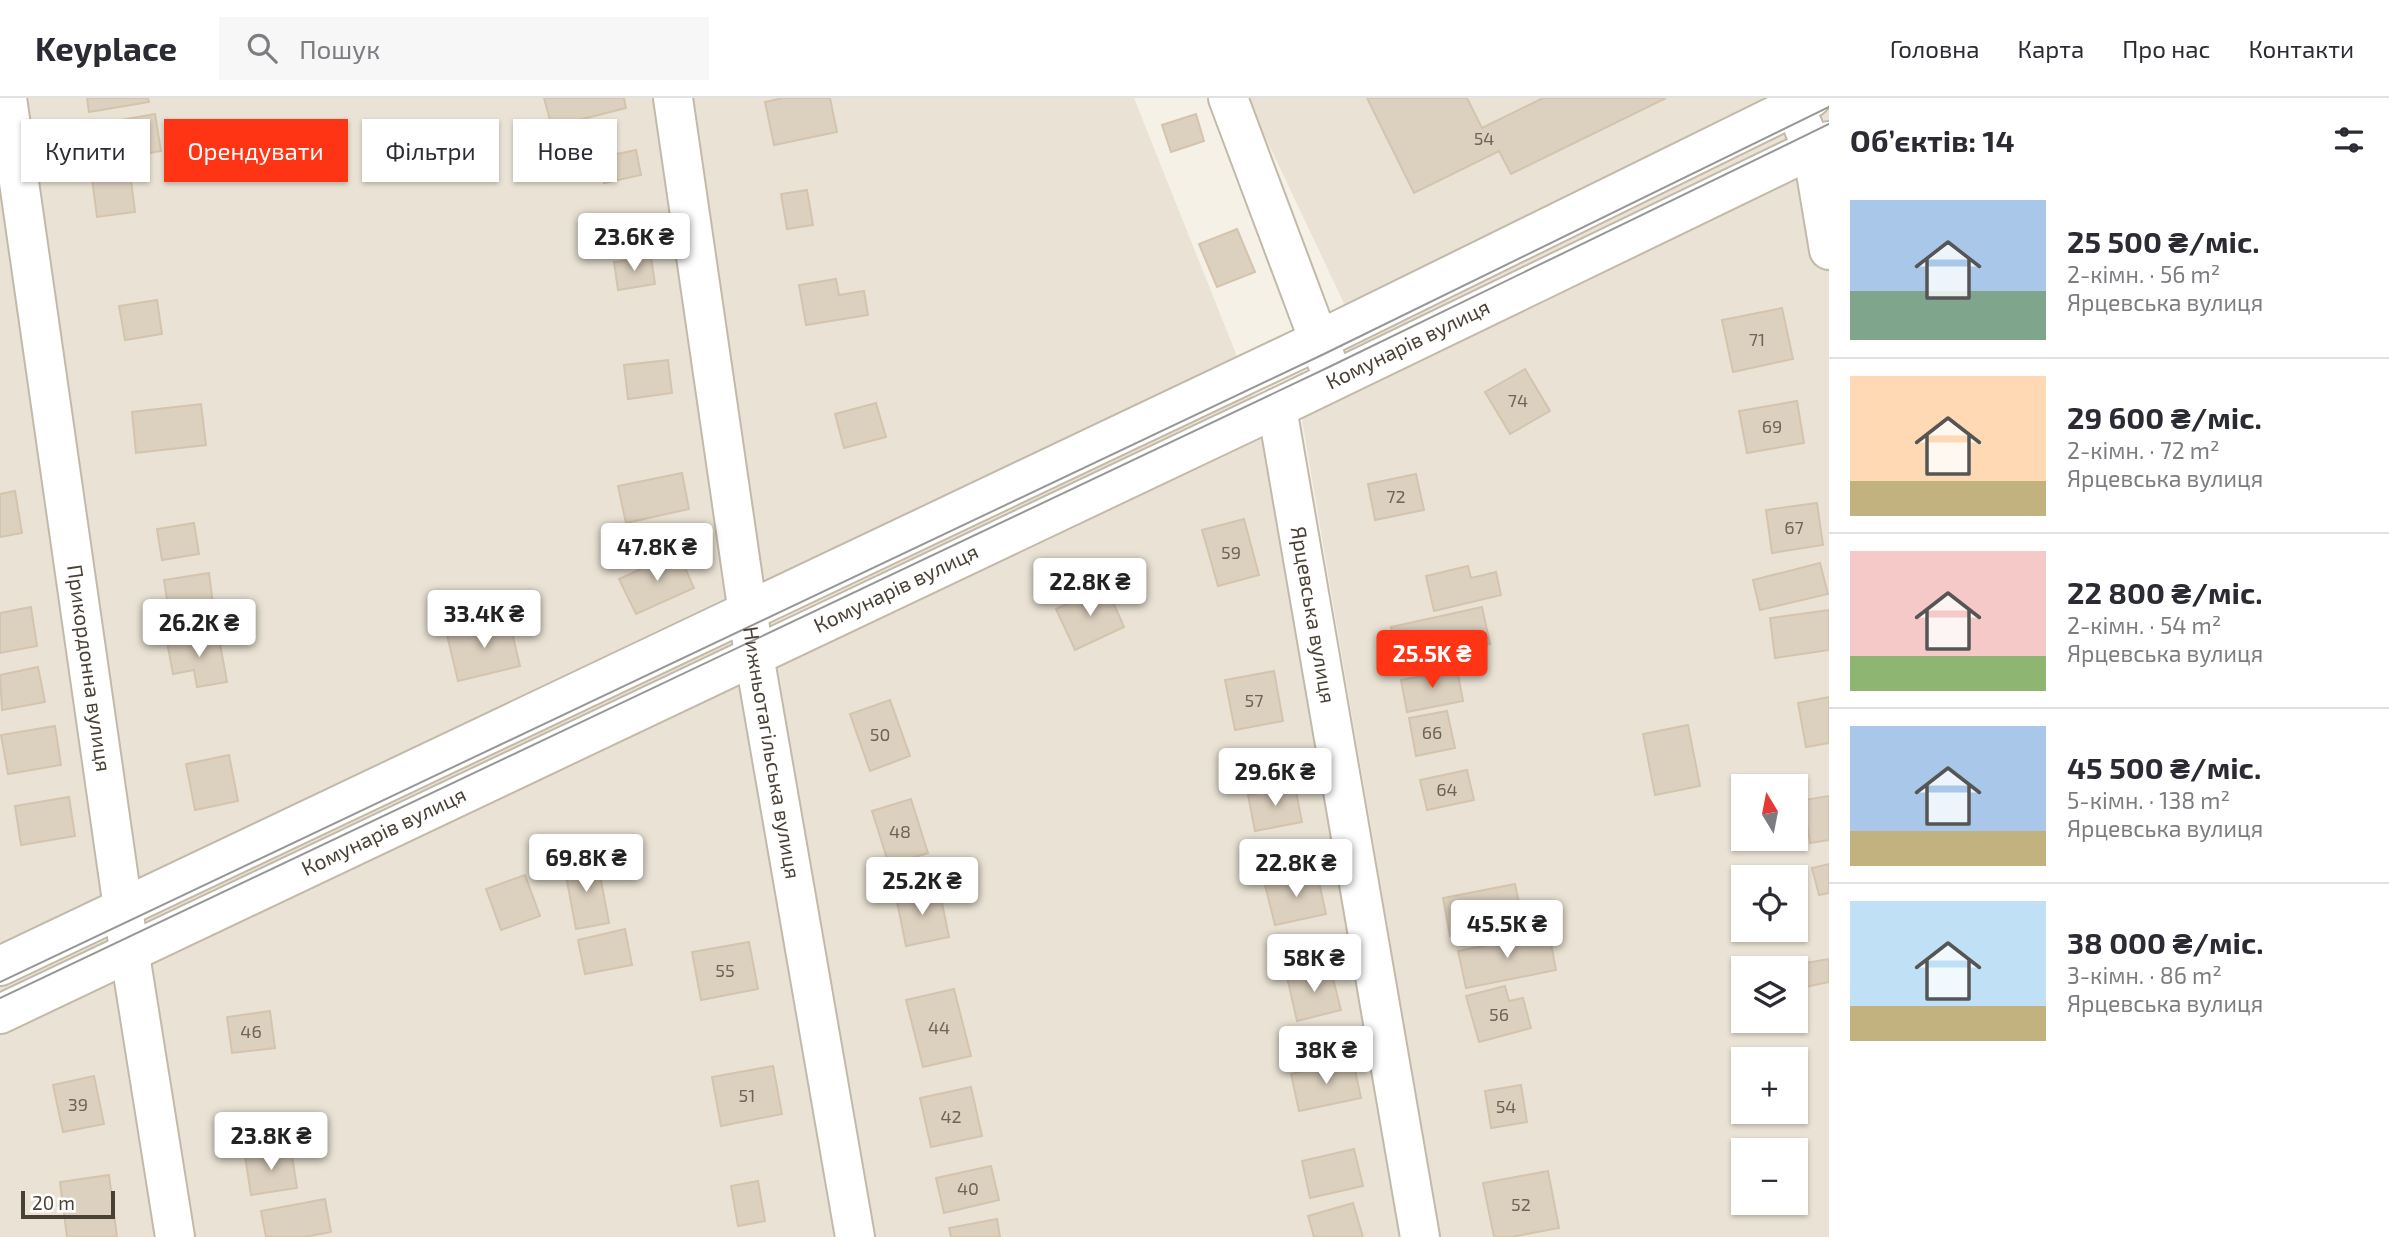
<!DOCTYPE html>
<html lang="uk">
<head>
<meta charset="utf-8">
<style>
	:root { --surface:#fff; --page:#f7f7f7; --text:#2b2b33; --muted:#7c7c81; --line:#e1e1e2; --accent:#ff3415 }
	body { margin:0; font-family:"Exo 2",sans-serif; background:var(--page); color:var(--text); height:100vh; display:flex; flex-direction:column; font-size:26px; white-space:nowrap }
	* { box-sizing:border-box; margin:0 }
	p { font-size:23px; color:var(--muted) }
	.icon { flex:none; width:38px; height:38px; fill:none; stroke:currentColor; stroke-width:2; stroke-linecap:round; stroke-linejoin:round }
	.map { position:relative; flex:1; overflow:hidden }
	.details { display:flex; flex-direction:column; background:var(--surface); width:560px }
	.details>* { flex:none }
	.top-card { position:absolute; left:21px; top:21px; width:665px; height:63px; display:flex; gap:14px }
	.needle { width:46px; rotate:350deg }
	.controls { position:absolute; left:1731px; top:676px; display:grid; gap:14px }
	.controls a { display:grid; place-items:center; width:77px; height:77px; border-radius:0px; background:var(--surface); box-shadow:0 2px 5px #0004; font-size:35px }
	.scale { position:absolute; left:21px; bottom:18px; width:94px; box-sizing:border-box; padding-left:7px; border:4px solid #4a4135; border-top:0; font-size:19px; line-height:24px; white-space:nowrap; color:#4a4135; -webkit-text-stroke:5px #fff; paint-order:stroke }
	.price { position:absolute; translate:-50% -60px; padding:0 16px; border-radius:7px; background:#fff; color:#222; font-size:23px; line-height:46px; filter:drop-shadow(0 2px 4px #0008) }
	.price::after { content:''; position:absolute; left:50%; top:42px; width:21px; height:16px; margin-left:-10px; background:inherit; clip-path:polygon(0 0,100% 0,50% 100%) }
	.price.selected { background:var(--accent); color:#fff }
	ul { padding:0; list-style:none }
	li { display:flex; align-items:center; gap:21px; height:175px; padding:0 21px }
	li+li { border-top:2px solid var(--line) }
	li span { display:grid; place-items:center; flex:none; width:196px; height:140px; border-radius:0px; color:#555 }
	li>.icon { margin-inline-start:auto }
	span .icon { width:84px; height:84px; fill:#fffc; stroke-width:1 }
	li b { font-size:30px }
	h2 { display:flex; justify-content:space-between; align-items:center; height:84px; padding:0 21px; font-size:30px }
	.pill { padding:0 24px; border-radius:0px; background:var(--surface); box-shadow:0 2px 5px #0004; font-size:24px; line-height:63px }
	.pill.selected { background:var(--accent); color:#fff }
	header { display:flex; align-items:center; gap:42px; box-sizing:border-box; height:98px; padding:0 35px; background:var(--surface); border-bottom:2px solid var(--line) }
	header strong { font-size:33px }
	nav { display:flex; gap:38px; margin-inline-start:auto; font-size:24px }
	.search { width:490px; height:63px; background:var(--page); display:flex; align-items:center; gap:18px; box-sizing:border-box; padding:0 24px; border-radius:0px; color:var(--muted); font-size:26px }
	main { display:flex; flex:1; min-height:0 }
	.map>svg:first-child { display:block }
	.residential { fill:#eae3d5; fill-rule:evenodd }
	.building { fill:#dcd0be; stroke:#d4c4ae; stroke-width:2 }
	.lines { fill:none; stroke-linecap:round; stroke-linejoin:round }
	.minor-casing { stroke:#c2b9a9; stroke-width:42 }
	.minor { stroke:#fff; stroke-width:38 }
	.tram { stroke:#979797; stroke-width:2 }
	.labels { text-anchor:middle; stroke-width:7; stroke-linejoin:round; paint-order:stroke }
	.number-label { font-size:18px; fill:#6e6557 }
	.street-label { font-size:21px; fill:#4a4135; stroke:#fff }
</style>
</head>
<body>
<header>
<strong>Keyplace</strong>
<div class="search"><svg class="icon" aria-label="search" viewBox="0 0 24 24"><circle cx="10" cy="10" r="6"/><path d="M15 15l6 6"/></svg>Пошук</div>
<nav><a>Головна</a><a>Карта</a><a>Про нас</a><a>Контакти</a></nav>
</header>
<main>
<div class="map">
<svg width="1829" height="1139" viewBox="0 0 1829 1139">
	<rect width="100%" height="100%" fill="#f5f1e7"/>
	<!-- residential -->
	<g class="residential">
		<path d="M0,0H1134L1266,331L1401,1139H0Z"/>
		<path d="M1247,0H1829V1139H1440L1302,322L1348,214ZM1743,688H1796V740H1743ZM1743,779H1796V831H1743ZM1743,870H1796V922H1743ZM1743,961H1796V1013H1743ZM1743,1052H1796V1104H1743Z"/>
	</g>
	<!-- building -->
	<g class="building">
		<path d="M87,0H148L149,4L89,14Z"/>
		<path d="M544,0H624L626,10L552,29Z"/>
		<path d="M783,0H830L837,34L774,47L765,4Z"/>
		<path d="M1367,0H1467L1482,30L1543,0H1666L1511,76L1499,53L1414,95Z"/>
		<path d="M155,16L161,53L106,63L99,26Z"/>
		<path d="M1196,16L1204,43L1171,54L1162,27Z"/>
		<path d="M636,52L641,77L604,85L598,60Z"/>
		<path d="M130,75L135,114L97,119L92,81Z"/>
		<path d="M807,92L813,127L787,131L781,96Z"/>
		<path d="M1237,131L1255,174L1217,189L1199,146Z"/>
		<path d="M651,159L655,186L618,192L614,164Z"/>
		<path d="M836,181L839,197L864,193L868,217L806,227L799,187Z"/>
		<path d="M157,202L162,236L125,242L119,208Z"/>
		<path d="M1782,210L1793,261L1733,274L1722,222Z"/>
		<path d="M668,262L672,295L628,301L624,267Z"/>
		<path d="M1525,271L1550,313L1510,336L1485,294Z"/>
		<path d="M1797,303L1804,345L1747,355L1739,313Z"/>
		<path d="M876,305L886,339L844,350L835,316Z"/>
		<path d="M201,306L206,347L136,355L132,314Z"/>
		<path d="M682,375L689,411L626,425L618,388Z"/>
		<path d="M1416,376L1424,412L1375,422L1368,386Z"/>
		<path d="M15,393L22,435L0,439V396Z"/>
		<path d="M1817,405L1823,447L1772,455L1766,412Z"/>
		<path d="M1244,421L1259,477L1218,488L1202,432Z"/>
		<path d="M194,425L199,456L162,462L157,431Z"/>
		<path d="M678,454L694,490L636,516L619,481Z"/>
		<path d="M1820,465L1828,496L1760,512L1753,482Z"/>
		<path d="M1468,468L1471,480L1496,474L1501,497L1434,513L1426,478Z"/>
		<path d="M209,475L215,522L171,528L164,482Z"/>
		<path d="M1106,488L1124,529L1075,552L1056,511Z"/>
		<path d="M31,509L37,548L0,555V515Z"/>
		<path d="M1482,509L1490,546L1399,565L1391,529Z"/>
		<path d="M1829,512V552L1775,560L1770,520Z"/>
		<path d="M509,522L520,568L458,583L447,537Z"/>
		<path d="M218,535L227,584L197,589L194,572L173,576L167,544Z"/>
		<path d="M38,569L45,604L2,612L0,577Z"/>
		<path d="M1457,571L1463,603L1407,614L1401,582Z"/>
		<path d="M1274,573L1283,623L1235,632L1225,582Z"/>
		<path d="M1829,599V645L1806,649L1798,605Z"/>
		<path d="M890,602L910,658L870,673L850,616Z"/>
		<path d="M1447,613L1455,650L1416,658L1409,620Z"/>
		<path d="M1688,627L1700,688L1655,697L1643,636Z"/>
		<path d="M55,628L61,667L8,676L1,637Z"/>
		<path d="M229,657L238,703L195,712L186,666Z"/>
		<path d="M1467,672L1474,702L1427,712L1420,682Z"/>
		<path d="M1295,688L1302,724L1255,733L1248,697Z"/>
		<path d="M1829,698V742L1810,745L1804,702Z"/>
		<path d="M69,699L75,738L21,747L15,708Z"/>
		<path d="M911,701L928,755L889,767L872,713Z"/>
		<path d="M597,761L609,825L576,831L564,767Z"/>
		<path d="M1829,766V795L1819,797L1812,770Z"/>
		<path d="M1317,775L1326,816L1275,827L1265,787Z"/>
		<path d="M525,777L540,818L501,832L486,791Z"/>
		<path d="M1515,786L1523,824L1450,838L1443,800Z"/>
		<path d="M939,790L949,839L906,848L896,799Z"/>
		<path d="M625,831L632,867L585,876L578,842Z"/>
		<path d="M1549,835L1556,872L1466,890L1458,853Z"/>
		<path d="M749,844L758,891L701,902L692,854Z"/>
		<path d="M1829,861V884L1805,889L1800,866Z"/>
		<path d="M1330,869L1341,912L1297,923L1287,879Z"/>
		<path d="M1505,888L1509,903L1523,900L1531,930L1479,944L1466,898Z"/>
		<path d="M954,891L971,958L923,969L906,902Z"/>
		<path d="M270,913L275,950L232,955L227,919Z"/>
		<path d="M1353,963L1361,1000L1299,1013L1291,976Z"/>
		<path d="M773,968L782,1016L721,1028L712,979Z"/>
		<path d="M94,978L104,1026L63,1034L53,987Z"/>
		<path d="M1521,987L1527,1024L1491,1030L1485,993Z"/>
		<path d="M971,989L982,1038L931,1049L920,1000Z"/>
		<path d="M291,1051L297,1090L251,1097L245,1058Z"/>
		<path d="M1354,1051L1363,1088L1310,1100L1302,1063Z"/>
		<path d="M991,1068L999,1102L944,1115L936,1080Z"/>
		<path d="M1548,1073L1559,1130L1511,1139H1494L1483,1085Z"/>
		<path d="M109,1077L117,1139H67L60,1084Z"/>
		<path d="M758,1083L765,1123L738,1128L731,1088Z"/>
		<path d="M325,1101L331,1134L304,1139H266L261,1113Z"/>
		<path d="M1353,1105L1363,1139H1314L1308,1118Z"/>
		<path d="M997,1121L1000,1139H951L949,1130Z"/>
	</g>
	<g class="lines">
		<defs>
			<g id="minor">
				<path id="s1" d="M7,0L127,838L175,1139"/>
				<path id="s2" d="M673,0L754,557L855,1139"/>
				<path d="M1228,0L1327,264"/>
				<path d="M1803,28L1812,51L1829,152"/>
				<path id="s3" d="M1277,310L1420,1139"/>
				<path d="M0,868L1319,242L1811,0"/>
				<path id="s4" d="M0,916L1277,310L1829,43"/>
			</g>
		</defs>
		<!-- minor casing -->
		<use href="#minor" class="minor-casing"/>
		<!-- minor -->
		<use href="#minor" class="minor"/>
		<!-- tram -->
		<g class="tram">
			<path d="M0,884L1324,256L1829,9"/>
			<path d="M0,900L1329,269L1829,26"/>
		</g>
	</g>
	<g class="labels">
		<!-- number labels -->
		<g class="number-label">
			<text x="1484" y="47">54</text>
			<text x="1757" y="248">71</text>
			<text x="1518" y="309">74</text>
			<text x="1772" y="335">69</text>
			<text x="1396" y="405">72</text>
			<text x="1794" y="436">67</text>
			<text x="1231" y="461">59</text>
			<text x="1254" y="609">57</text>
			<text x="1432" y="641">66</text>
			<text x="880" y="643">50</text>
			<text x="1447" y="698">64</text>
			<text x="900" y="740">48</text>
			<text x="725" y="879">55</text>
			<text x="1499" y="923">56</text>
			<text x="939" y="936">44</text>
			<text x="251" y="940">46</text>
			<text x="747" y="1004">51</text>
			<text x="78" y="1013">39</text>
			<text x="1506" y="1015">54</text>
			<text x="951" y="1025">42</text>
			<text x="968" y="1097">40</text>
			<text x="1521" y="1113">52</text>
		</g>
		<!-- street labels -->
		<g class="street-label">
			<text dy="7" stroke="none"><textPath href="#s4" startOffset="1559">Комунарів вулиця</textPath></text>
			<text dy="7" stroke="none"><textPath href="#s4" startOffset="992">Комунарів вулиця</textPath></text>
			<text dy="7" stroke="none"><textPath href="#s3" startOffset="210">Ярцевська вулиця</textPath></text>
			<text dy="7" stroke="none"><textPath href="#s1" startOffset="576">Прикордонна вулиця</textPath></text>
			<text dy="7" stroke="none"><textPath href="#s2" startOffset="662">Нижньотагільська вулиця</textPath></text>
			<text dy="7" stroke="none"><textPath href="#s4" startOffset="425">Комунарів вулиця</textPath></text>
		</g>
	</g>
</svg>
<div class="controls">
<a><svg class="needle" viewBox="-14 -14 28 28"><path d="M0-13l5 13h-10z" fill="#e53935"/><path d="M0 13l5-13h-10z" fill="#7c7c81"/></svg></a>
<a><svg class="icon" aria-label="locate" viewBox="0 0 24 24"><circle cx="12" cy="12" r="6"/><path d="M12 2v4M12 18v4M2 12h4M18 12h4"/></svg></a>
<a><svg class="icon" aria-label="layers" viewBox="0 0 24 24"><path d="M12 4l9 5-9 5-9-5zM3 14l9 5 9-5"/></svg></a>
<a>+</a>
<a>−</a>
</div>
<div class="scale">20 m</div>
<b class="price" style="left:634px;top:175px">23.6K ₴</b>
<b class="price" style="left:657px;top:485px">47.8K ₴</b>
<b class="price" style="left:1090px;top:520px">22.8K ₴</b>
<b class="price" style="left:484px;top:552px">33.4K ₴</b>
<b class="price" style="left:199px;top:561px">26.2K ₴</b>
<b class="price selected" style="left:1432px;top:592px">25.5K ₴</b>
<b class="price" style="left:1275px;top:710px">29.6K ₴</b>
<b class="price" style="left:586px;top:796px">69.8K ₴</b>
<b class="price" style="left:1296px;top:801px">22.8K ₴</b>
<b class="price" style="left:922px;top:819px">25.2K ₴</b>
<b class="price" style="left:1507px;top:862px">45.5K ₴</b>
<b class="price" style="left:1314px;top:896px">58K ₴</b>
<b class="price" style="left:1326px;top:988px">38K ₴</b>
<b class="price" style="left:271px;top:1074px">23.8K ₴</b>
<div class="top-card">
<a class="pill">Купити</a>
<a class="pill selected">Орендувати</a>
<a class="pill">Фільтри</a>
<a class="pill">Нове</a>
</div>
</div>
<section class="details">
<h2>Об’єктів: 14<svg class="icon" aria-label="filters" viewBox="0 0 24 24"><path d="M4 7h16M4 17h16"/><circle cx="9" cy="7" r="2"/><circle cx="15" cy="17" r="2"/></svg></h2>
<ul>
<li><span style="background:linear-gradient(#a9c7e8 65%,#7fa58c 0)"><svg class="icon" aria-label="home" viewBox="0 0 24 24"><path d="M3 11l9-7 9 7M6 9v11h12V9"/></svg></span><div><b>25 500 ₴/міс.</b><p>2-кімн. · 56 m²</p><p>Ярцевська вулиця</p></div></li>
<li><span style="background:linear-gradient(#ffd9b3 75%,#c2b280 0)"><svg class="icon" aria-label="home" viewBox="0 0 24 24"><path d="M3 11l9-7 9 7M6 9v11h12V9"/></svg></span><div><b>29 600 ₴/міс.</b><p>2-кімн. · 72 m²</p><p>Ярцевська вулиця</p></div></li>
<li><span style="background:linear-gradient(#f6c9c9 75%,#8fb573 0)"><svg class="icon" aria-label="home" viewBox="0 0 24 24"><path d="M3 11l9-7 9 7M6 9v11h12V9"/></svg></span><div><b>22 800 ₴/міс.</b><p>2-кімн. · 54 m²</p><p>Ярцевська вулиця</p></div></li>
<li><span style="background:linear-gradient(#a9c7e8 75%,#c2b280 0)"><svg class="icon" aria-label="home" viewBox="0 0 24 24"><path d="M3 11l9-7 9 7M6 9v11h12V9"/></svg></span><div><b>45 500 ₴/міс.</b><p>5-кімн. · 138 m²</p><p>Ярцевська вулиця</p></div></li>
<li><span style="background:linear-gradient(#bfe0f5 75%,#c2b280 0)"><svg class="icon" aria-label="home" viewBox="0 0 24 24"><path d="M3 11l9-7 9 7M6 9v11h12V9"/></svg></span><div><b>38 000 ₴/міс.</b><p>3-кімн. · 86 m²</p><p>Ярцевська вулиця</p></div></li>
</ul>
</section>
</main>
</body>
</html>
